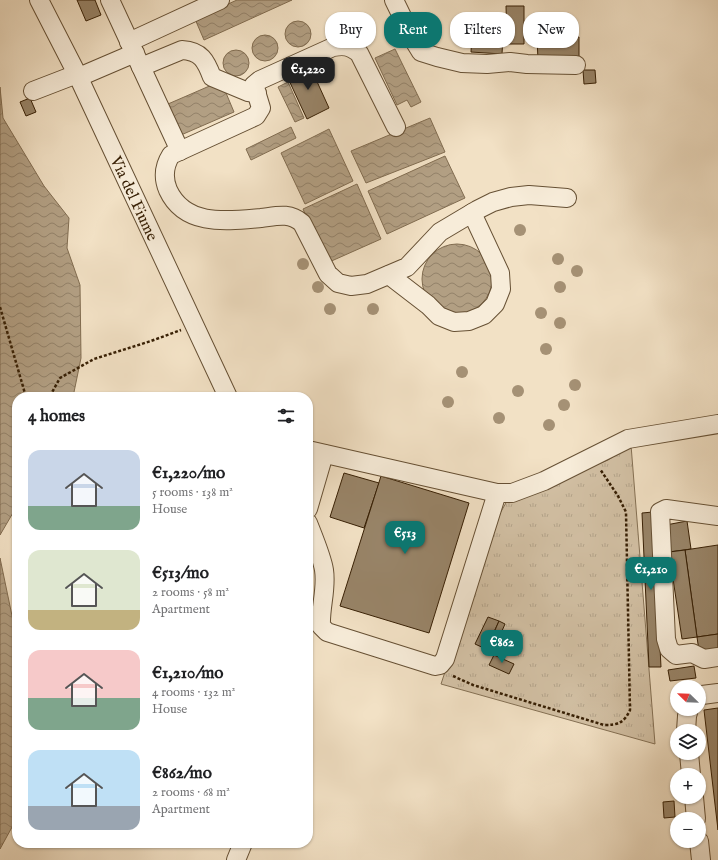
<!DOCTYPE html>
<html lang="en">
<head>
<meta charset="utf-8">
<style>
	:root { --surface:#fff; --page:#f2f2f2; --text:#202124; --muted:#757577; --accent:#0f766e }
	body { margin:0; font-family:"IM FELL English",serif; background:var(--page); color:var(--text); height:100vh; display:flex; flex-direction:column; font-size:15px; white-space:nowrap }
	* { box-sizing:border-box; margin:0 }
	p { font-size:13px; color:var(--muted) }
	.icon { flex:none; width:22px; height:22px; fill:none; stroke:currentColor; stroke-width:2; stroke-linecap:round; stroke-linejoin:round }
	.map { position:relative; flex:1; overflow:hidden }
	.details { position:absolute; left:12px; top:392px; width:301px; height:456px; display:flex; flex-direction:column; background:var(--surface); border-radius:16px; box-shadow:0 1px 3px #0004 }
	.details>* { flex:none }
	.top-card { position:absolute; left:325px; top:12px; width:333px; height:36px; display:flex; gap:8px }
	.needle { width:26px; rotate:293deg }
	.buttons { position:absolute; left:670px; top:680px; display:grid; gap:8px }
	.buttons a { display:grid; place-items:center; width:36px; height:36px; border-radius:50%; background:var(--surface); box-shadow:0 1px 3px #0004; font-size:20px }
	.price { position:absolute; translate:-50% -34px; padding:0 9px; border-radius:8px; background:var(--accent); color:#fff; font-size:13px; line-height:26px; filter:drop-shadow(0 1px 2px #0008) }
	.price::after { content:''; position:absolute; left:50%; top:24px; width:12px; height:9px; margin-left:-6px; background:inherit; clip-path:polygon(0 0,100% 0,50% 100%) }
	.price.selected { background:#222; color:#fff }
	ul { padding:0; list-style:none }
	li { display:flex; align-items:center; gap:12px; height:100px; padding:0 16px }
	li span { display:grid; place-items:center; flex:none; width:112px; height:80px; border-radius:12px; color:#555 }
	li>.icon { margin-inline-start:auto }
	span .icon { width:48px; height:48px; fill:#fffc; stroke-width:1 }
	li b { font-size:17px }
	h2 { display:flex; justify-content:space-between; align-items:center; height:48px; padding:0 16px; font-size:17px }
	.pill { padding:0 14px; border-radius:16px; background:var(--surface); box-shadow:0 1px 3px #0004; font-size:14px; line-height:36px }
	.pill.selected { background:var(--accent); color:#fff }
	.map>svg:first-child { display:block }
	.grass { fill:url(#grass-tufts); stroke:#847054 }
	.water { fill:url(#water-waves); stroke:#816c50 }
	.building { fill:#988468; stroke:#371f04 }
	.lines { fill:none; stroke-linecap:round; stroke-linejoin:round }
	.minor-casing { stroke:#665034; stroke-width:20 }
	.path { stroke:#371f04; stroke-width:2.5; stroke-dasharray:3 2; stroke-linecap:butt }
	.minor { stroke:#f7ecd9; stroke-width:18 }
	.tree { fill:#a59175 }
	.labels { text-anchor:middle; stroke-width:3; stroke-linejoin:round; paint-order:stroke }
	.street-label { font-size:16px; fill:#371f04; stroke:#f7ecd9 }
</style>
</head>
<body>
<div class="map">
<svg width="718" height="860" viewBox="0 0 718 860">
	<defs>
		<pattern id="grass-tufts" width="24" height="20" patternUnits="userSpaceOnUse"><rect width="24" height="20" fill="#d2c0a4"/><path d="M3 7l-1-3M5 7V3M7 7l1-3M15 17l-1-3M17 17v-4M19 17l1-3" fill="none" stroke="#b5a58c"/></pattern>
		<pattern id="water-waves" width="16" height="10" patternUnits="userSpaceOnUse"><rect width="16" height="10" fill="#b29f83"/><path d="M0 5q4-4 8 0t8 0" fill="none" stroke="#928169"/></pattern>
	</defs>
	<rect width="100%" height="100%" fill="#f2e1c5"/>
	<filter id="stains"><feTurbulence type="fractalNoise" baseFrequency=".005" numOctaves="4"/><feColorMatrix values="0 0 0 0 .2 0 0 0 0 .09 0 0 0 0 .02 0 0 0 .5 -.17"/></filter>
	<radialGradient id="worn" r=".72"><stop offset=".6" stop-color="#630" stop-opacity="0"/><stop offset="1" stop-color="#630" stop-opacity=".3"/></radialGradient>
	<!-- grass -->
	<path class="grass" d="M631,445L655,744L441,684L494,524L507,501L608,460Z"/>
	<!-- water -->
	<g class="water">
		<path d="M237,0H292L204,40L195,19Z"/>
		<circle cx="298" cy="34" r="13"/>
		<circle cx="265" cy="48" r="13"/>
		<path d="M395,49L421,102L411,107L407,100L397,105L375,58Z"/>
		<circle cx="236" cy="63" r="13"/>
		<path d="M221,81L234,112L181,135L168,104Z"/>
		<path d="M288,82L304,118L295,122L278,87Z"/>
		<path d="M0,87L3,118L44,186L69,218L67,248L80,285L81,358L73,397H17V506L0,535Z"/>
		<path d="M430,118L445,152L366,183L351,151Z"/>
		<path d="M291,127L296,138L251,160L246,149Z"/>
		<path d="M329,129L353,181L305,204L281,153Z"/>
		<path d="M445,156L465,198L387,234L368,191Z"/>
		<path d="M357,184L381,239L327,263L303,209Z"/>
		<circle cx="457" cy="279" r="35"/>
		<path d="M0,558L16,635L17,653V818L0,849Z"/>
	</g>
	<!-- building -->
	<g class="building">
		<path d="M77,0H95L101,15L86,21Z"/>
		<path d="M506,6H524V44H507Z"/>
		<path d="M473,17L504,19L502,54L471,52Z"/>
		<path d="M579,37V58L538,60L537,38Z"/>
		<path d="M309,64L329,108L307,119L286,74Z"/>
		<path d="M583,70H595L596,83L584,84Z"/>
		<path d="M30,98L36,112L26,116L20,102Z"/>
		<path d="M344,473L379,483L364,528L330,517Z"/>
		<path d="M381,476L469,503L429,633L340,606Z"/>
		<path d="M653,512L661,667H649L642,513Z"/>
		<path d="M687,521L691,549L669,552L666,525Z"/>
		<path d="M718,545V634L697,637L685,550Z"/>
		<path d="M685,550L697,637L682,639L669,552Z"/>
		<path d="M488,617L499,621L486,649L475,644Z"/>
		<path d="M499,621L505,624L498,640L492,637Z"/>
		<path d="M718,634V648L699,651L697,637Z"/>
		<path d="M494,655L514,664L509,674L489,665Z"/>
		<path d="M694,666L696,678L670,681L668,670Z"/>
		<path d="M718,708V830L704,710Z"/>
		<path d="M674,801L675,817L664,818L663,802Z"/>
	</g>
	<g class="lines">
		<defs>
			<g id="minor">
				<path d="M39,0L77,74L228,397"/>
				<path d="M110,0L180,151"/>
				<path d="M394,0L413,39L421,52L437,57L462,63L487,64L510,62L527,64L576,65"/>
				<path d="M129,42L220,0"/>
				<path d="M141,67L182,50C201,51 206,61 212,77L248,92L257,93"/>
				<path d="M79,77L135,53"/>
				<path d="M33,91L77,74"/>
				<path d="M396,127L359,53C349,46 345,45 333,47L260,80L254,85L261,108L256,116L171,155C164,166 163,178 168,190C185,227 227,221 261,218C277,216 289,212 302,223L328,274L338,283L351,286L367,284L407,267L440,232L477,210L493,202L511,197L529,195L567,198"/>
				<path d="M389,275L428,305L439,316L454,322L469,321L484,315L495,304L501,289L500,273L472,213"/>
				<path d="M308,450L497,493H512L544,481L628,439L718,424"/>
				<path d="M308,509L324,454"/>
				<path d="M718,516L666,509L660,512L666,639L669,649L676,655L692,653L704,659L718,657"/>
				<path d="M308,523C313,536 322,557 324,570C327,589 320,607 321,626L327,632L435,666L440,665L445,659L497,493"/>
				<path d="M699,697L702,695L718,693"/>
				<path d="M686,731L687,716L689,709"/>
				<path d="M689,753L691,775"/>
				<path d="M694,797L696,819"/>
				<path d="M699,841L701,860"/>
				<path d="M236,860L243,843"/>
			</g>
		</defs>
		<!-- minor casing -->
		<use href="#minor" class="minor-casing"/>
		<!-- path -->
		<g class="path">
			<path d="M0,307L26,397H28"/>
			<path d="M45,397L50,396L60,378L94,359L151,341L181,330"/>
			<path d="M453,676L473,685L604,725C618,725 624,723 630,710L626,512L618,496L600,469"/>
		</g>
		<!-- minor -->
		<use href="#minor" class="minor"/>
	</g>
	<!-- trees -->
	<g class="tree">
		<circle cx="520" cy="230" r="6"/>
		<circle cx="558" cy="259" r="6"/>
		<circle cx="303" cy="264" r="6"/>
		<circle cx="577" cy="271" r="6"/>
		<circle cx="318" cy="287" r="6"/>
		<circle cx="560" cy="287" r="6"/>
		<circle cx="330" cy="309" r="6"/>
		<circle cx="373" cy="309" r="6"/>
		<circle cx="541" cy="313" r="6"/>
		<circle cx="560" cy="323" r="6"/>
		<circle cx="546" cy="349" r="6"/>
		<circle cx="462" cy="372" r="6"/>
		<circle cx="575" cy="385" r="6"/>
		<circle cx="518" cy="391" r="6"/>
		<circle cx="448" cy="402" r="6"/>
		<circle cx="564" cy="405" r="6"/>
		<circle cx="499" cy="418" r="6"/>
		<circle cx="549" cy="425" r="6"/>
	</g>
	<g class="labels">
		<!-- street labels -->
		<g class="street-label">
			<text transform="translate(135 198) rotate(65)" y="6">Via del Fiume</text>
		</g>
	</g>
	<rect width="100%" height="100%" filter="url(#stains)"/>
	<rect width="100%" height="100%" fill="url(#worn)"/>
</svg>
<div class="buttons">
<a><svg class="needle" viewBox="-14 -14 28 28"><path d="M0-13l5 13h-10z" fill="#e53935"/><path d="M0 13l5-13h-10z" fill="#757577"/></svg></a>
<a><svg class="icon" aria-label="layers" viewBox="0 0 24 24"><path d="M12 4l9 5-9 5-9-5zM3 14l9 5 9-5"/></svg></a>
<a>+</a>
<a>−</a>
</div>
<b class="price selected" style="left:308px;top:91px">€1,220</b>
<b class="price" style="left:405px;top:555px">€513</b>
<b class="price" style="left:651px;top:591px">€1,210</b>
<b class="price" style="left:502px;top:664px">€862</b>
<div class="top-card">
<a class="pill">Buy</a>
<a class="pill selected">Rent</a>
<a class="pill">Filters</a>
<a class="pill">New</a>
</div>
<section class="details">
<h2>4 homes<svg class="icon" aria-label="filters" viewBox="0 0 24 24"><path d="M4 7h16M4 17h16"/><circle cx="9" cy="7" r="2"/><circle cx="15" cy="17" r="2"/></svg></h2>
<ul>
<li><span style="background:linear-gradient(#c9d6e8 70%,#7fa58c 0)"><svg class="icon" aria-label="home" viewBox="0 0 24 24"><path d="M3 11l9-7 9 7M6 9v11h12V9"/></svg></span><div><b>€1,220/mo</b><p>5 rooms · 138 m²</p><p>House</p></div></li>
<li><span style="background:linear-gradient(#dfe7d0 75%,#c2b280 0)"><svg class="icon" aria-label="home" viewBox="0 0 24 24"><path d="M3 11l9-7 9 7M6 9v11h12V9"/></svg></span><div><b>€513/mo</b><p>2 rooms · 58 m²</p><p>Apartment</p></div></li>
<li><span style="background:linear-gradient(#f6c9c9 60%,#7fa58c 0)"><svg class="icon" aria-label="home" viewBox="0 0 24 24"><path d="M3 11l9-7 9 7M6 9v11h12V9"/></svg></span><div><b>€1,210/mo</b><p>4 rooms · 132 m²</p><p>House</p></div></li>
<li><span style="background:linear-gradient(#bfe0f5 70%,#9aa5b1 0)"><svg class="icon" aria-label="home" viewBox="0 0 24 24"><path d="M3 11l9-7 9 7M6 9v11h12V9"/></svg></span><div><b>€862/mo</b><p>2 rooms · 68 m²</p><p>Apartment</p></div></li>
</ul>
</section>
</div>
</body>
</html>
